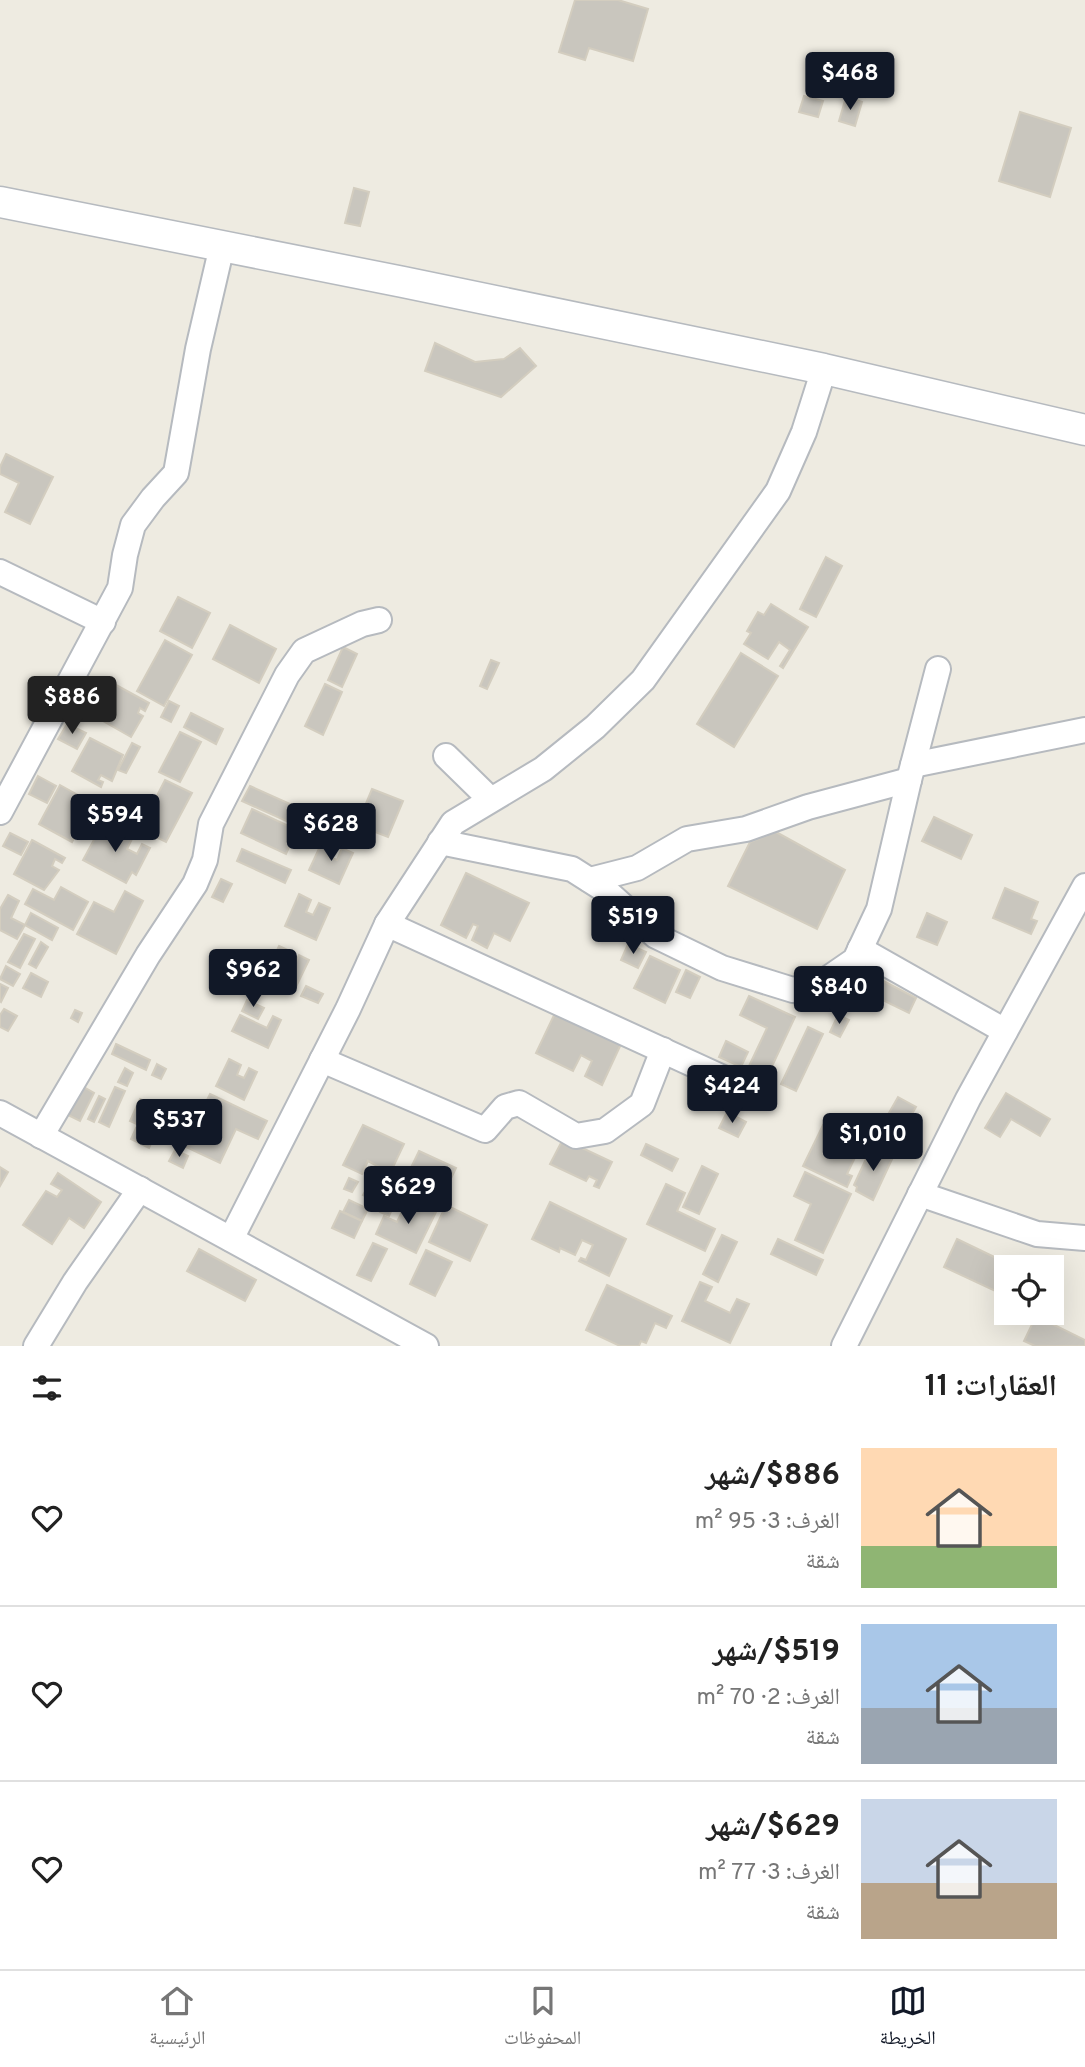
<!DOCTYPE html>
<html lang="ar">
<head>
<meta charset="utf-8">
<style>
	:root { --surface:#fff; --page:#f6f6f6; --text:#222; --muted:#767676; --line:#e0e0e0; --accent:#111827 }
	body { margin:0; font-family:Overpass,"Noto Naskh Arabic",sans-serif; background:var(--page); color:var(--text); direction:rtl; height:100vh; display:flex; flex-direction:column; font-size:26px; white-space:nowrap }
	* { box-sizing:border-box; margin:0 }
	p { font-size:23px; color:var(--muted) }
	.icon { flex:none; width:38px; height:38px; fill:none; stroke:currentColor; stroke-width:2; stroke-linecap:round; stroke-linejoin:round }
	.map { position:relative; height:1346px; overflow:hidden; direction:ltr }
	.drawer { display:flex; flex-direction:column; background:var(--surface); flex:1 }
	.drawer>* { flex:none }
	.controls { position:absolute; left:994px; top:1255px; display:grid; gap:14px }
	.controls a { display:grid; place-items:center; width:70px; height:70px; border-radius:0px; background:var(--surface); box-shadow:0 7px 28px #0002; font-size:35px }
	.price { position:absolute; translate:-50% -60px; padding:0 16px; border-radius:7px; background:var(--accent); color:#fff; font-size:23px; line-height:46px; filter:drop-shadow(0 2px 4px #0008) }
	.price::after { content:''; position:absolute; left:50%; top:42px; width:21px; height:16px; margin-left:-10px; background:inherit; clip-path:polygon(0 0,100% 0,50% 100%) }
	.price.active { background:#222; color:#fff }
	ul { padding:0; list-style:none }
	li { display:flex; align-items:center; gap:21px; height:175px; padding:0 28px }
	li+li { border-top:2px solid var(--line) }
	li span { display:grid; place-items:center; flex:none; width:196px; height:140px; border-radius:0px; color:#555 }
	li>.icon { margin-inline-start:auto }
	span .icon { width:84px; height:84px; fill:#fffc; stroke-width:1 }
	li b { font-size:30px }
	h2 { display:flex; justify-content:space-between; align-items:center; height:84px; padding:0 28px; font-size:30px }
	.tabs { display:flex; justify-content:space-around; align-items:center; height:98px; border-top:2px solid var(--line); background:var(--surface); font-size:19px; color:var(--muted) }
	.tabs a { display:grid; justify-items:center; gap:4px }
	.tabs .active { color:var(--accent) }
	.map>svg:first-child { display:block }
	.building { fill:#c9c6be; stroke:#d3cdbf; stroke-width:2 }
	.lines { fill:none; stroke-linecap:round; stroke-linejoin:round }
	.minor-casing { stroke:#b6babf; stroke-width:28 }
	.tertiary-casing { stroke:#b6babf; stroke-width:33 }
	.minor { stroke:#fff; stroke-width:24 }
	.tertiary { stroke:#fff; stroke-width:30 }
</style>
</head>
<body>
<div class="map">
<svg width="1085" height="1346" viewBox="0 0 1085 1346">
	<rect width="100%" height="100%" fill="#eeebe1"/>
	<!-- building -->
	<g class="building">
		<path d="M575,0H618L648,9L633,61L589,48L585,60L559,52Z"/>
		<path d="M816,64L871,80L865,97L811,81Z"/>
		<path d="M804,96L823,101L818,117L799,112Z"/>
		<path d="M846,97L862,102L855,126L839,121Z"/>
		<path d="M1020,112L1071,128L1050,197L999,181Z"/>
		<path d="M354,188L369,192L360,226L345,223Z"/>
		<path d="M435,343L475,362L504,359L520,348L536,366L501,397L425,371Z"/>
		<path d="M6,454L53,477L30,524L5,512L19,483L0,474V467Z"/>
		<path d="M826,557L842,566L816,617L800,609Z"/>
		<path d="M178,597L210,613L192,648L160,631Z"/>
		<path d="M771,604L808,627L783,668L780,666L790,650L779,642L768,659L744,644L751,633L747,631L758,612L764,615Z"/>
		<path d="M230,625L276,649L259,683L213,659Z"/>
		<path d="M165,640L192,655L164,706L137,691Z"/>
		<path d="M343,647L357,654L342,687L328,680Z"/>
		<path d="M741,653L778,676L734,747L697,724Z"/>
		<path d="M491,660L499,663L487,689L480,686Z"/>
		<path d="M325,684L342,692L323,735L305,726Z"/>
		<path d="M116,685L149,703L145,711L140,708L138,713L143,716L131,737L98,718Z"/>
		<path d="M169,701L179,706L171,722L161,717Z"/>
		<path d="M191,713L223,729L216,744L184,727Z"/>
		<path d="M67,724L86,733L77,749L58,739Z"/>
		<path d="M180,732L201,742L180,782L159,772Z"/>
		<path d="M90,738L123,755L112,781L101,775L98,780L103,782L101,787L72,771Z"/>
		<path d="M132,743L140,747L126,773L118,770Z"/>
		<path d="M38,776L56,786L47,803L29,794Z"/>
		<path d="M165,780L192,793L166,842L110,814L117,802L146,817Z"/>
		<path d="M60,785L92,803L85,818L90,821L83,832L78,829L72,842L39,824Z"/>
		<path d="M250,786L299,808L293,824L242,801Z"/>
		<path d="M372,789L403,801L388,837L357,825Z"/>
		<path d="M252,809L297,830L286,854L241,833Z"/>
		<path d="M934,817L972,835L961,859L922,841Z"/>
		<path d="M103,823L132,839L127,849L137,854L142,844L150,848L136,875L132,872L126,883L83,860Z"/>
		<path d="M776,832L845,870L817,929L728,886L750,842Z"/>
		<path d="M10,833L28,842L21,855L3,846Z"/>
		<path d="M32,840L65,858L62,863L55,859L52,866L59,870L44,890L14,874Z"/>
		<path d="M323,840L335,845L329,857L337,860L342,848L353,853L339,884L309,870Z"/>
		<path d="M242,849L291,870L285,883L237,861Z"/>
		<path d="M466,873L529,903L510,941L494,933L487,948L472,940L478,926L473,924L466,938L441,925Z"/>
		<path d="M221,879L232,884L223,902L212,897Z"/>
		<path d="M61,887L88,902L73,930L25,904L33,889L54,900Z"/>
		<path d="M1005,888L1038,902L1031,919L1037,921L1031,934L993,918Z"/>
		<path d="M125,891L143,901L116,954L77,934L94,902L114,912Z"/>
		<path d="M299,894L311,900L306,912L313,915L319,903L330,908L316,940L285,926Z"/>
		<path d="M8,895L19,901L11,918L25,925L17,939L0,930V909Z"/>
		<path d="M31,913L58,928L52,940L25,925Z"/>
		<path d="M927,913L947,922L937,945L917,937Z"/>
		<path d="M24,934L35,939L20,968L8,962Z"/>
		<path d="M41,942L48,947L36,968L29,964Z"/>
		<path d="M628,944L646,952L638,968L621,960Z"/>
		<path d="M279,946L292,952L286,967L293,969L299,955L309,960L293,993L263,980Z"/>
		<path d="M650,956L680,970L665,1003L634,988Z"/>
		<path d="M6,966L20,974L13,986L0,979Z"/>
		<path d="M686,970L700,977L690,998L676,992Z"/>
		<path d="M866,972L916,998L909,1013L858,988Z"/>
		<path d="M31,973L48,982L41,997L23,988Z"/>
		<path d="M0,984L8,988L1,1002L0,1001Z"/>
		<path d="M306,986L323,994L318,1003L301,996Z"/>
		<path d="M841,986L852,990L842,1013L832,1008Z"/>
		<path d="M749,996L795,1017L768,1075L749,1066L767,1028L740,1015Z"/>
		<path d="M247,1000L264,1008L258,1019L242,1011Z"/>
		<path d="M4,1009L17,1016L8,1031L0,1027V1015Z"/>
		<path d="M75,1010L82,1013L78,1022L71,1018Z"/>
		<path d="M556,1011L622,1042L602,1085L585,1076L592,1061L581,1055L573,1071L536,1053Z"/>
		<path d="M240,1015L267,1028L273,1016L281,1020L268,1048L232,1031Z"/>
		<path d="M838,1015L849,1020L840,1037L830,1032Z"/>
		<path d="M808,1027L823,1034L796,1091L781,1084Z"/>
		<path d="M726,1041L748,1052L741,1067L719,1057Z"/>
		<path d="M116,1044L150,1060L146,1070L112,1054Z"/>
		<path d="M229,1059L241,1065L237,1075L244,1078L249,1068L257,1072L244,1100L216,1086Z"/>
		<path d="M157,1064L166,1069L161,1079L152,1075Z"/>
		<path d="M125,1068L133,1073L127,1086L118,1082Z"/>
		<path d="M82,1086L94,1093L80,1121L68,1115Z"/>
		<path d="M115,1087L125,1091L109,1127L99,1122Z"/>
		<path d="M1006,1093L1050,1119L1040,1136L1011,1119L1000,1137L985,1128Z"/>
		<path d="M210,1094L267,1121L258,1139L236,1129L220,1163L184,1146Z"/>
		<path d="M99,1096L105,1099L94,1122L88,1119Z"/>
		<path d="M898,1097L916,1107L896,1142L878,1132Z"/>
		<path d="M140,1099L152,1104L141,1126L130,1121Z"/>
		<path d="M727,1112L746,1122L738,1137L719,1128Z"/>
		<path d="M363,1125L404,1144L385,1184L375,1180L381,1168L368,1161L362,1174L343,1165Z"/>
		<path d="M823,1125L862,1143L847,1174L852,1176L847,1187L803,1166Z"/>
		<path d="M136,1128L154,1137L149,1148L131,1139Z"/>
		<path d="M563,1139L612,1162L599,1188L594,1186L597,1180L589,1176L586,1181L550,1164Z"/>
		<path d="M646,1144L678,1159L672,1171L641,1155Z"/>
		<path d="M871,1148L893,1157L873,1200L856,1191L857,1187L854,1185Z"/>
		<path d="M175,1150L188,1156L183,1168L169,1161Z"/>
		<path d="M419,1151L456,1168L439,1204L402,1186Z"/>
		<path d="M702,1166L718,1174L699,1214L683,1207Z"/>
		<path d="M0,1167L8,1172L0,1186Z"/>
		<path d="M805,1172L851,1194L823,1253L795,1240L811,1204L794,1196Z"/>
		<path d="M58,1173L101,1202L84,1228L69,1218L52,1244L23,1225L46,1191L57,1197L62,1190L51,1184Z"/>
		<path d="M349,1178L358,1182L352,1192L344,1189Z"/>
		<path d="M369,1184L378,1189L373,1200L363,1195Z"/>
		<path d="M666,1184L685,1193L677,1211L715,1229L705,1251L647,1224Z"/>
		<path d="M390,1190L399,1194L389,1216L380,1212Z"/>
		<path d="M408,1199L436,1212L416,1253L376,1234L384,1216L397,1222Z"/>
		<path d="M349,1200L368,1209L362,1221L343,1212Z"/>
		<path d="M550,1202L626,1239L609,1276L579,1261L581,1258L586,1260L593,1245L582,1240L575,1255L560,1248L559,1252L532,1239Z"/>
		<path d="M446,1205L487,1225L470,1261L429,1242Z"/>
		<path d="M340,1211L362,1221L354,1238L332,1228Z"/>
		<path d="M722,1235L737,1242L718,1282L703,1274Z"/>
		<path d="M778,1239L823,1260L816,1275L771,1254Z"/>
		<path d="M957,1239L1015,1267H1006V1296L944,1267Z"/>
		<path d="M373,1243L387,1249L371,1281L357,1275Z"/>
		<path d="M199,1249L256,1280L245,1301L187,1271Z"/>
		<path d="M426,1250L452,1262L435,1296L410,1284Z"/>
		<path d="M700,1282L712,1287L705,1301L730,1313L737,1299L749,1304L730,1343L682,1321Z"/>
		<path d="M607,1285L672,1316L666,1328L655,1323L646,1343L641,1341L639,1346H620L586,1330Z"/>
		<path d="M1036,1316L1085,1340V1346H1035L1024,1341Z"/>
	</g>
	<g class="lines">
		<defs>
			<g id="minor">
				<path d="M0,572L103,622"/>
				<path d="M446,756L490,799"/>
				<path d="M913,765L1085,730"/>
				<path d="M0,812L120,588L125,555L133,525L153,498L176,473L198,349L222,246"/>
				<path d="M440,842L572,869L605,890L656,936L722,968L793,990L823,982L855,960L879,909L909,780L938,669"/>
				<path d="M590,880L637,868L687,839L746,829L808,807L909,780"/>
				<path d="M387,924L736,1084"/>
				<path d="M860,949L1005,1031"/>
				<path d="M322,1060L485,1130L505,1107L519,1103L576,1136L605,1131L642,1104L663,1050"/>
				<path d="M0,1113L426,1346"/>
				<path d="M41,1136L148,955L195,884L205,860L211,824L287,675L304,651L362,624L379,620"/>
				<path d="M920,1194L1037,1234L1085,1238"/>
				<path d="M231,1239L348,1009L387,924L453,823L543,769L595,727L643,680L778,491L804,432L824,369"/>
				<path d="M36,1346L75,1282L140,1189"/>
				<path d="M844,1346L968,1099L1085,886"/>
			</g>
			<path id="tertiary" d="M0,202L403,282L824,369L1085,430"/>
		</defs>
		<!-- minor casing -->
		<use href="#minor" class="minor-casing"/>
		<!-- tertiary casing -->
		<use href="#tertiary" class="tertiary-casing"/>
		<!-- minor -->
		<use href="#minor" class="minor"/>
		<!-- tertiary -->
		<use href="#tertiary" class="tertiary"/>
	</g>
</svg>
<div class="controls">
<a><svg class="icon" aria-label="locate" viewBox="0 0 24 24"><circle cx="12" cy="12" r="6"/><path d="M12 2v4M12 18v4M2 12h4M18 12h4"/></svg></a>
</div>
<b class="price" style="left:850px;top:112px">$468</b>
<b class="price active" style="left:72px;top:736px">$886</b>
<b class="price" style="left:115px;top:854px">$594</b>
<b class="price" style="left:331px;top:863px">$628</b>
<b class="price" style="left:633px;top:956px">$519</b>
<b class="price" style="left:253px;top:1009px">$962</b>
<b class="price" style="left:839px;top:1026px">$840</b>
<b class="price" style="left:732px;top:1125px">$424</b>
<b class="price" style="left:179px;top:1159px">$537</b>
<b class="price" style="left:873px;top:1173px">$1,010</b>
<b class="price" style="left:408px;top:1226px">$629</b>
</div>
<section class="drawer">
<h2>العقارات: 11<svg class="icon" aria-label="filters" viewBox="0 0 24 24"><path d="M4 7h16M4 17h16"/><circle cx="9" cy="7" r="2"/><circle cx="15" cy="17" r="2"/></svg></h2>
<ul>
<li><span style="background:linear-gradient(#ffd9b3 70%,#8fb573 0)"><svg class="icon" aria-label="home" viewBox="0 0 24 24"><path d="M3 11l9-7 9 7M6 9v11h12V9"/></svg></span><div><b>$886/شهر</b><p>الغرف: 3 · 95 m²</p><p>شقة</p></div><svg class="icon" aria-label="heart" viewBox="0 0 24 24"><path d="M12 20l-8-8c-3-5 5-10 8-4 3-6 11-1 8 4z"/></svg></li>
<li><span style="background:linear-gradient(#a9c7e8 60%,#9aa5b1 0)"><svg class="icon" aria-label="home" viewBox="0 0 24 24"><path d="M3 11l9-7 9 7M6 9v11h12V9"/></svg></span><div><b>$519/شهر</b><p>الغرف: 2 · 70 m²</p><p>شقة</p></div><svg class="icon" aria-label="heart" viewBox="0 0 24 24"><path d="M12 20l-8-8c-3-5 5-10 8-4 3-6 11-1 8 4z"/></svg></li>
<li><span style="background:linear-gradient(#c9d6e8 60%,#b9a48a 0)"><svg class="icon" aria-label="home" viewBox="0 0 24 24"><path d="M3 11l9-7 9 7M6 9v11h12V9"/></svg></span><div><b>$629/شهر</b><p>الغرف: 3 · 77 m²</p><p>شقة</p></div><svg class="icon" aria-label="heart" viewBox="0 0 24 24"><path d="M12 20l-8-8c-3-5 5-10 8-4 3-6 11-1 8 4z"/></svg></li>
</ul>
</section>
<nav class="tabs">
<a class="active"><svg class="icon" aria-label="map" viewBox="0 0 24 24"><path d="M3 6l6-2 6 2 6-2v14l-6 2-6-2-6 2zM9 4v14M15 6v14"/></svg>الخريطة</a>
<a><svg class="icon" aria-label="saved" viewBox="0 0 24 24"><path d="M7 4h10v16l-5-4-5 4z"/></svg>المحفوظات</a>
<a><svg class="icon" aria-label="home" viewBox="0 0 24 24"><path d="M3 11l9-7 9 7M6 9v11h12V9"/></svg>الرئيسية</a>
</nav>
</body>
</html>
